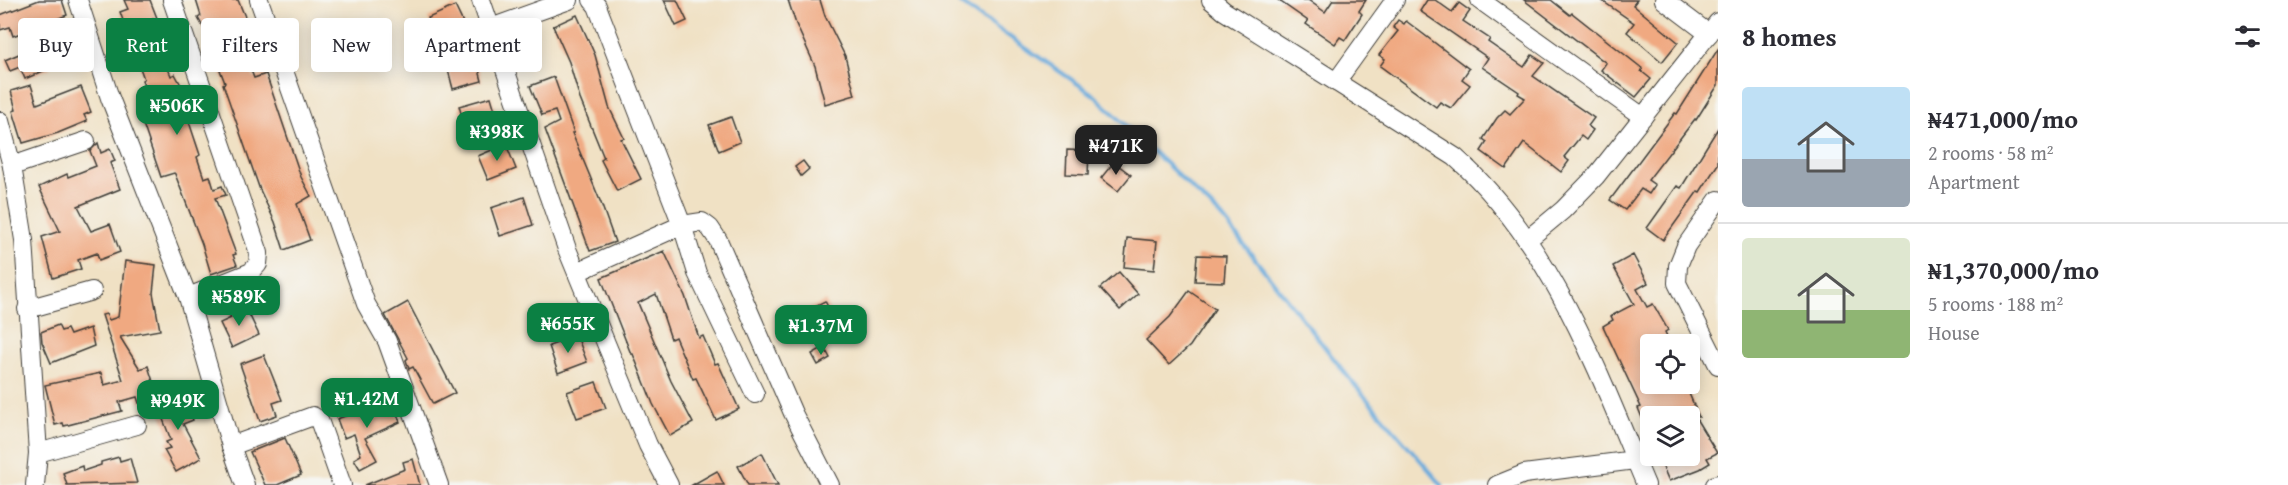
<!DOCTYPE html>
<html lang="en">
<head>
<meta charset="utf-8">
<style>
	:root { --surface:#fff; --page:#f2f2f3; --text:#2b2b33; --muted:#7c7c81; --line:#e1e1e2; --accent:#0b8043 }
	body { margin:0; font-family:"Gentium Book Plus",serif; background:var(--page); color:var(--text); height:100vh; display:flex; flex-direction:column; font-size:22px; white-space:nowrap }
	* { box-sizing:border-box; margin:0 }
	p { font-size:20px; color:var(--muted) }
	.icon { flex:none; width:33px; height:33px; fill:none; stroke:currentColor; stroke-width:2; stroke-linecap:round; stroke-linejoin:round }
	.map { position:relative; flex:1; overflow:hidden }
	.sheet { display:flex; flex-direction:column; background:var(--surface); width:570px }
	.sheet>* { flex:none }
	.banner { position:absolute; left:18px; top:18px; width:570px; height:54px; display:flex; gap:12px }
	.fabs { position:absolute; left:1640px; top:334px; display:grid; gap:12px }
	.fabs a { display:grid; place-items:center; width:60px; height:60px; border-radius:6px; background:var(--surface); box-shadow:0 3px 15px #0003; font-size:30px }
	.price { position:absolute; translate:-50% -51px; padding:0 14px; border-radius:12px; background:var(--accent); color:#fff; font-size:20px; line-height:39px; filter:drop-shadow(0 2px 3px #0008) }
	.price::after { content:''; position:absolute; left:50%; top:36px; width:18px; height:14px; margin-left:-9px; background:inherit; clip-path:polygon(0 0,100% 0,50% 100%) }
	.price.active { background:#222; color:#fff }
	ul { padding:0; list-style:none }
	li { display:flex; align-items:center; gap:18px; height:150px; padding:0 24px }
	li+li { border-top:2px solid var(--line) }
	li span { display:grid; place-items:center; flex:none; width:168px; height:120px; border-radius:6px; color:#555 }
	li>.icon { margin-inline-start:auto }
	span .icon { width:72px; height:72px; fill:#fffc; stroke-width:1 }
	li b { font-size:26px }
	h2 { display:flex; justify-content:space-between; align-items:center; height:72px; padding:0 24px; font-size:26px }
	.pill { padding:0 21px; border-radius:6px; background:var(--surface); box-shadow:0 3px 15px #0003; font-size:21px; line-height:54px }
	.pill.active { background:var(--accent); color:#fff }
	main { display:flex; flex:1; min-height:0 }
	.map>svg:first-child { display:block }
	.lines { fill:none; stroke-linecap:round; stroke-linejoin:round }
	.stream { stroke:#67aadc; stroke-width:4 }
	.building { fill:#f0a981 }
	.minor-casing { stroke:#3c3a35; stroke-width:20 }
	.minor { stroke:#fff; stroke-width:18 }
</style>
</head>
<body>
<main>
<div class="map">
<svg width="1718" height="485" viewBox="0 0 1718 485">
	<rect width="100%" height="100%" fill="#f6f6f2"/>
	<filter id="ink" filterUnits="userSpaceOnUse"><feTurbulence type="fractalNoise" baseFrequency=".0167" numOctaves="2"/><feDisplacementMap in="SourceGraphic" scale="12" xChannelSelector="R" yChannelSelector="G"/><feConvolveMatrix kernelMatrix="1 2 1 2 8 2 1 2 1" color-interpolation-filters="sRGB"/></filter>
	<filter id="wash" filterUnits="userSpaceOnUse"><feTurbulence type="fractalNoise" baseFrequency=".008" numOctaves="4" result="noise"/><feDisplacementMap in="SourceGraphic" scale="24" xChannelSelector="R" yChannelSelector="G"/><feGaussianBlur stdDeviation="1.35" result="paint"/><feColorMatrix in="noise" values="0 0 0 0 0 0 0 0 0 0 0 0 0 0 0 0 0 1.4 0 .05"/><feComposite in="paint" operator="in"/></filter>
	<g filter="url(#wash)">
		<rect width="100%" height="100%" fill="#f0e1c4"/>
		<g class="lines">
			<!-- stream -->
			<path class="stream" d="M956,0L1094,95L1222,217L1353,383L1442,485"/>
		</g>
		<g id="blocks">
			<!-- building -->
			<g class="building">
				<path d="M39,0H62L67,15L13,36L10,27L0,30V15Z"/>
				<path d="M124,0H150L157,18L153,19L166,52L162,53L171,76L175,74L181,85L175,87L190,118L188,119L200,155L197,157L204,178L210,176L214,189L222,186L226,195L215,198L236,254L233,255L237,265L211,274L202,244L175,174L174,173L161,177L141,118L154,114L153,112L156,110L142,80L144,79L120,12L128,9Z"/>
				<path d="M196,0H238L248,24L235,29L254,78L266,74L301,177L311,196L297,204L310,240L284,250L275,222L260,190L223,84L225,83L212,49L215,48L198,18L201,16Z"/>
				<path d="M664,0H677L687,21L676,26Z"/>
				<path d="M788,0H820L825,16L845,56L855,95L825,104L815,66L796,24Z"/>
				<path d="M1278,0H1308L1325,12L1333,0H1366L1359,11L1362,14L1345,40L1340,37L1335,44L1306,24L1308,21Z"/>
				<path d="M1427,0H1435L1452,12L1459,3L1470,11L1463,21L1490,39L1488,42L1524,67L1532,55L1544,63L1533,76L1594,118L1588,126L1593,130L1586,140L1581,136L1564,157L1569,161L1561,172L1524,143L1506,169L1481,151L1487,142L1483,139L1497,118L1505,110L1510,114L1525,98L1518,94L1519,92L1482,67L1488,58L1420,11Z"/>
				<path d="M1524,0H1551L1570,15L1572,13L1643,69L1641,71L1651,79L1636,97L1601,70L1606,63Z"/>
				<path d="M1601,0H1637L1633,5L1678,42L1662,62L1627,32L1634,23Z"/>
				<path d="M455,6L466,29L439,41L428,18Z"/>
				<path d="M577,15L595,55L609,107L624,138L621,139L641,179L617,191L601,160L604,158L580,99L569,62L553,26Z"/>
				<path d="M1398,20L1404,24L1406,21L1469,69L1462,79L1470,85L1451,108L1440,102L1436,107L1380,66L1385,59L1379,55L1398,31L1393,27Z"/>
				<path d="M40,45L50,68L25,79L20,67L10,71L5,60Z"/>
				<path d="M1718,49V85L1696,120L1695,119L1648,180L1655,185L1649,194L1641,189L1625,210L1610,200L1675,113L1677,114Z"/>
				<path d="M475,54L482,81L453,89L446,62Z"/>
				<path d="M554,77L574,133H572L601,203L615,242L590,251L545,129L559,122L555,111L542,115L530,86Z"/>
				<path d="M31,85L37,104L81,87L91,112L84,115L87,121L58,133L23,143L13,111L16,110L11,91Z"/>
				<path d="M491,97L500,127L468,137L459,106Z"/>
				<path d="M731,117L740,142L719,151L709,125Z"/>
				<path d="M1718,128V164L1700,192L1698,191L1663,240L1647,228L1677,186L1681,188Z"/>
				<path d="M98,143L101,153L110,149L115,161L110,163L120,189L78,206L91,231L110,224L120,252L99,260L97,253L78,260L81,269L53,278L42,237L60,231L39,187L67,174L68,177L96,166L90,151Z"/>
				<path d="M506,144L516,169L488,180L478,156Z"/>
				<path d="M1067,150L1089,151L1088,175L1066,174Z"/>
				<path d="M803,161L809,169L801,176L795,167Z"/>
				<path d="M1114,162L1131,175L1118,191L1101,178Z"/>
				<path d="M524,197L533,225L500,236L491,208Z"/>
				<path d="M1127,238L1157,241L1154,270L1124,267Z"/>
				<path d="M664,251L685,296L699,338L703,336L715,364L718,363L739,409L716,420L696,378L693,379L675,337L671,339L656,294L638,303L671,381L693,423L670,436L653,404L633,354H631L601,278Z"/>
				<path d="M1197,255L1226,256L1224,282L1195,281Z"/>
				<path d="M1633,255L1648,283L1637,289L1647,307L1653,304L1668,330L1665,332L1671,345H1650V384H1685L1699,417H1695L1717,453L1707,458L1710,463L1700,469L1669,481L1658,456H1689V417H1650V437L1638,408L1641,407L1603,326L1613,320L1611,316L1634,304L1613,266Z"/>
				<path d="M125,261L156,265L153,293L160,330L120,337L140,369L148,366L158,397L139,403L137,397L119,402L122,411L64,426L63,423L55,425L45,385L101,373L104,385L123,380L102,315L106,314L109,320L118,317Z"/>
				<path d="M1119,272L1138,294L1120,310L1100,288Z"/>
				<path d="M1189,291L1215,309L1190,346L1169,365L1146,340L1170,317Z"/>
				<path d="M825,301L830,311L809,322L803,312Z"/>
				<path d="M408,302L455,393L433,404L413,367L409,369L406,360L408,358L385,315Z"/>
				<path d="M239,303L244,314L248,312L259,335L232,348L220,323L231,318L227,309Z"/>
				<path d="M58,325L61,331L67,329L70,335L90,328L94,346L51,363L42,342L41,332Z"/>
				<path d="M577,336L587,362L558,373L549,346Z"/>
				<path d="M824,347L830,358L818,365L812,354Z"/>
				<path d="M264,355L282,400L273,403L277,415L260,421L240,364Z"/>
				<path d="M596,382L606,408L577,418L567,392Z"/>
				<path d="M183,391L193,420L183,424L201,458L176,472L164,450L170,448L166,442L171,440L156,401Z"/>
				<path d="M394,405L400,422L365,438L377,460L360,469L354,459L361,455L354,434L344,438L337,419L373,406L375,411Z"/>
				<path d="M285,438L301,475L277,485H265L250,452Z"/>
				<path d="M762,453L778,485H748L738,466Z"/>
				<path d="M119,457L120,461L130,458L137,483L67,485L63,473L82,466L83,471L101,465V462Z"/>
				<path d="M413,459L420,485H365L405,469L403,462Z"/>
				<path d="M717,471L724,485H692Z"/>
			</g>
		</g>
	</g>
	<g filter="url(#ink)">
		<use href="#blocks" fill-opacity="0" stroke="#3c3a35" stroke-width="1.5"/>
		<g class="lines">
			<defs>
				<g id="minor">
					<path d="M78,0L110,98L188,297L231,446L245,485"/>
					<path d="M172,0L259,253L258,264L251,272L188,297"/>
					<path d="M259,0L366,304L387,341L439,485"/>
					<path d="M481,0L567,249L648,445L669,485"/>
					<path d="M592,0L597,6L682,225L702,222L710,228L718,240L793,413L830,485"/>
					<path d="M1211,0L1224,11L1455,157C1552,243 1597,369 1646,485"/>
					<path d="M1480,0L1643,117"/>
					<path d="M1664,0L1709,34"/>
					<path d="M491,28L569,0"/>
					<path d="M1336,82L1395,0"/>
					<path d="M0,121L12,166L24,240L38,453L35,485"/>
					<path d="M12,166L86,141"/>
					<path d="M1718,200L1686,246L1678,266L1677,283L1718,365"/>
					<path d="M1527,240L1563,210L1596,176L1718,22"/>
					<path d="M577,272L682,225L697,273L755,394"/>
					<path d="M27,309L92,291"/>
					<path d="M231,446L313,416L319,420L342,485"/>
					<path d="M38,453L137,425"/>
					<path d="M1497,485L1524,474L1635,460"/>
					<path d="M1715,485L1718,484"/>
				</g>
			</defs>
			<!-- minor casing -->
			<use href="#minor" class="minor-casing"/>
			<!-- minor -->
			<use href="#minor" class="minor"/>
		</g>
	</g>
</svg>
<div class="fabs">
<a><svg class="icon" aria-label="locate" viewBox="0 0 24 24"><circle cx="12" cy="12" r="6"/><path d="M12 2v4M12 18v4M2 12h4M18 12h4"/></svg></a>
<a><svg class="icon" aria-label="layers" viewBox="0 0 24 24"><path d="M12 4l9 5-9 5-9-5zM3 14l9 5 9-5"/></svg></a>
</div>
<b class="price" style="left:177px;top:136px">₦506K</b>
<b class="price" style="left:497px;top:162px">₦398K</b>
<b class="price active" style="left:1116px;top:176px">₦471K</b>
<b class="price" style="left:239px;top:327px">₦589K</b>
<b class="price" style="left:568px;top:354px">₦655K</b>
<b class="price" style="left:821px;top:356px">₦1.37M</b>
<b class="price" style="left:367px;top:429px">₦1.42M</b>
<b class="price" style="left:178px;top:431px">₦949K</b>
<div class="banner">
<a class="pill">Buy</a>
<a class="pill active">Rent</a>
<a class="pill">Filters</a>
<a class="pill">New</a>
<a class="pill">Apartment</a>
</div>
</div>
<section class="sheet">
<h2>8 homes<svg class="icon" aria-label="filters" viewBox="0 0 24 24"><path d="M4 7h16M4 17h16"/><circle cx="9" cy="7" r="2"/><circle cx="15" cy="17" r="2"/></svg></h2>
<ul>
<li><span style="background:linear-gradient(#bfe0f5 60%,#9aa5b1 0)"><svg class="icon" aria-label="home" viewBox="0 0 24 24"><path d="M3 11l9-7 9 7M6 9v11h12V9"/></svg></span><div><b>₦471,000/mo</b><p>2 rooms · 58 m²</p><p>Apartment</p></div></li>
<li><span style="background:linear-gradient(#dfe7d0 60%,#8fb573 0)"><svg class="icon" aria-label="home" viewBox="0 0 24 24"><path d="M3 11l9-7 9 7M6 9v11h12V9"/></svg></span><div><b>₦1,370,000/mo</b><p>5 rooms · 188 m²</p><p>House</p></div></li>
</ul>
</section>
</main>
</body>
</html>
